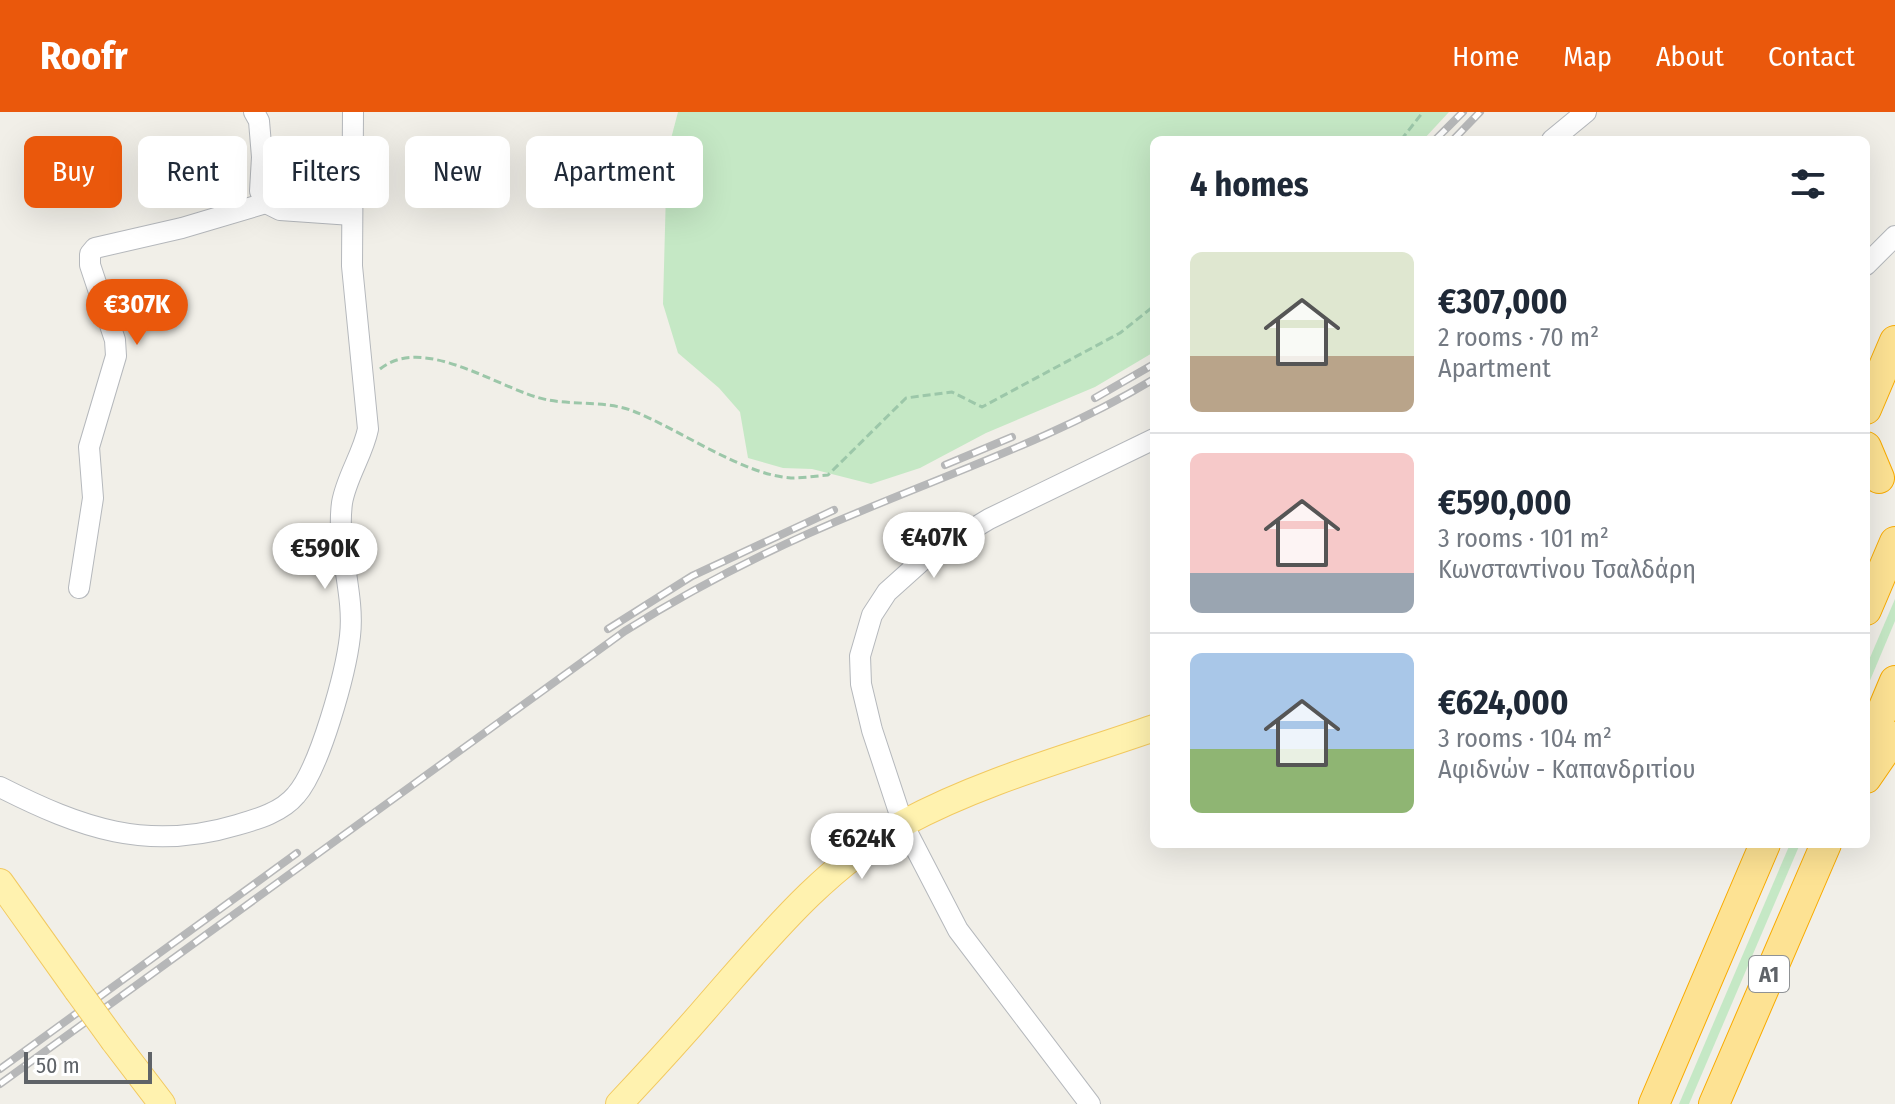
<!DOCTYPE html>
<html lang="en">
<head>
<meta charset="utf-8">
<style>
	:root { --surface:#fff; --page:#f2f2f3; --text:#1f2937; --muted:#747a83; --line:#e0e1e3; --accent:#ea580c }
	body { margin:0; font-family:"Fira Sans Condensed",sans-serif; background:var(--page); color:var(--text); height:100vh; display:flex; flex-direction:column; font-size:30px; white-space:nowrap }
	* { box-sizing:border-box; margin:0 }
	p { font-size:26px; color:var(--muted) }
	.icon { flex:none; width:44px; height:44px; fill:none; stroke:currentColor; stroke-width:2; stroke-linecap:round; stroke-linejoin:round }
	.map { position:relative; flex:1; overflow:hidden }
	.drawer { position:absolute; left:1150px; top:24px; width:720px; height:712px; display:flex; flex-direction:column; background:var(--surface); border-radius:12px; box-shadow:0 8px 32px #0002 }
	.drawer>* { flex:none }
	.top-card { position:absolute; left:24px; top:24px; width:760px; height:72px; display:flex; gap:16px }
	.scale { position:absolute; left:24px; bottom:20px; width:128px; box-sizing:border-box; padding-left:8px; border:4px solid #5f6368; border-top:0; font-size:22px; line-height:28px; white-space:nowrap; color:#5f6368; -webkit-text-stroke:6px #fff; paint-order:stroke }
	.price { position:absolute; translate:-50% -68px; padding:0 18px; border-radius:28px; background:#fff; color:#222; font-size:26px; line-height:52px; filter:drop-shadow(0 2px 4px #0008) }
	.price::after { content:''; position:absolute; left:50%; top:48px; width:24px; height:18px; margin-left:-12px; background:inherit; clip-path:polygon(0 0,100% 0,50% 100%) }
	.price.active { background:var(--accent); color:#fff }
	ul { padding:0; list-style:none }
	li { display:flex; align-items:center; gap:24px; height:200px; padding:0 40px }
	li+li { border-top:2px solid var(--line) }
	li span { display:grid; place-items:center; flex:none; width:224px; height:160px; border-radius:12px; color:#555 }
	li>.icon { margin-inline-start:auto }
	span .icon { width:96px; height:96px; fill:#fffc; stroke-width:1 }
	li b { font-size:34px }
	h2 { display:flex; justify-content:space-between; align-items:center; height:96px; padding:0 40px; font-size:34px }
	.tag { padding:0 28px; border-radius:12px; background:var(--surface); box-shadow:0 8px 32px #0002; font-size:28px; line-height:72px }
	.tag.active { background:var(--accent); color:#fff }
	header { display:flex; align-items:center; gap:48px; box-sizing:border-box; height:112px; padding:0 40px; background:var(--accent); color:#fff }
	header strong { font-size:38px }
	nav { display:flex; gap:44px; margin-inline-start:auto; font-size:28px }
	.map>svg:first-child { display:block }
	.green { fill:#c5e8c5 }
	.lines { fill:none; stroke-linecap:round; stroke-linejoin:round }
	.minor-casing { stroke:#b5b8bc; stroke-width:22 }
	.major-casing { stroke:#f2c960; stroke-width:28 }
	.highway-casing { stroke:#f9ab00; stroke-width:32 }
	.path { stroke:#9cc7a9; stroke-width:3; stroke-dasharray:8 4; stroke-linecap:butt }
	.minor { stroke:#fff; stroke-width:20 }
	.major { stroke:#fff2af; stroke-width:26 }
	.highway { stroke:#fde293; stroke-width:30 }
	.rail-casing { stroke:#b6b7b8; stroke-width:8 }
	.rail { stroke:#fff; stroke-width:5; stroke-dasharray:15; stroke-linecap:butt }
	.major-bridge-casing { stroke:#f2c960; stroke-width:28; stroke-linecap:butt }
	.major-bridge { stroke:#fff2af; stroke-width:26 }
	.labels { text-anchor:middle; stroke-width:6; stroke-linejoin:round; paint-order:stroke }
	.shield { fill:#fff; stroke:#8f9295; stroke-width:2 }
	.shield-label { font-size:22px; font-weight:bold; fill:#5f6368 }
</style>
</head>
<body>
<header>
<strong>Roofr</strong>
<nav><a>Home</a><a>Map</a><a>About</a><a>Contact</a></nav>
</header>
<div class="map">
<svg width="1895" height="992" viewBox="0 0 1895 992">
	<rect width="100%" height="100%" fill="#f1efe8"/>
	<!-- green -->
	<g class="green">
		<path d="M678,0H1449L1423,28H1154V240L1095,275L986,321L920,356L871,372L812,357L783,356L748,346L740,300L719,276L678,241L663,192L667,42Z"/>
		<path d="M1895,487V509L1866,578V555Z"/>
		<path d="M1790,732H1800L1689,992H1679Z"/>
	</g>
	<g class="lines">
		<defs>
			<g id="minor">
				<path d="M254,0L259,9L262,45L260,79L266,91L280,98L352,103"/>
				<path d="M1552,28L1586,0"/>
				<path d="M1866,153L1895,124"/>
				<path d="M79,476L93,386L89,335L116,244L115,228L90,153V142L95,136L182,116L266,91"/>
				<path d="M0,675C81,716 147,740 237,713C258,707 282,700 296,683C320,656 346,560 350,524C355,481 336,437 342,391C346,366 363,342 368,317L352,154L353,0"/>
				<path d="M1090,992L958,818L903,712L872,618L861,572L860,544L872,503L887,480L926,445L989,407L1154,327"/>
			</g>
			<g id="major">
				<path d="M0,770L77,878"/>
				<path d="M114,929L162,992"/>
				<path d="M619,992C651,958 683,923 713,888C770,823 826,754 904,711C982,669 1071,645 1154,616"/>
			</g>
			<g id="highway">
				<path d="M1866,297L1895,229"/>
				<path d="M1866,335L1879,366"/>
				<path d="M1866,498L1895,430"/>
				<path d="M1866,638L1895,569"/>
				<path d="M1866,666L1894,625"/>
				<path d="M1654,992L1765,732"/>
				<path d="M1714,992L1826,732"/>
			</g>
		</defs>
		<!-- minor casing -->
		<use href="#minor" class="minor-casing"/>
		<!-- major casing -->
		<use href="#major" class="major-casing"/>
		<!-- highway casing -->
		<use href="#highway" class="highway-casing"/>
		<!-- path -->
		<g class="path">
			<path d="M1401,28L1423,0"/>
			<path d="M380,257C425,221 501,279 548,288C575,293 608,289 633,299C679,317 743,363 791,366C803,366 816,364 828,363L906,286L952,280L982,295L1120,221L1154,194"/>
		</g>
		<!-- minor -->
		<use href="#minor" class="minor"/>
		<!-- major -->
		<use href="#major" class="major"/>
		<!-- highway -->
		<use href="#highway" class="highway"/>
		<defs>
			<g id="rail">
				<path d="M1435,28L1463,0"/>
				<path d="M1453,28L1480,0"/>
				<path d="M1095,286L1154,252"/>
				<path d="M945,353L1012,325"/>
				<path d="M608,517L692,464L834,398"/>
				<path d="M0,957L297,741"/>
				<path d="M0,972L625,519C700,472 778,433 859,400C959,358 1061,323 1154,267"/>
			</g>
		</defs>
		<!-- rail casing -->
		<use href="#rail" class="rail-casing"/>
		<!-- rail -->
		<use href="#rail" class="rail"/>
		<defs>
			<path id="major-bridge" d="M77,878L114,929"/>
		</defs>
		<!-- major-bridge casing -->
		<use href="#major-bridge" class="major-bridge-casing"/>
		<!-- major-bridge -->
		<use href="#major-bridge" class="major-bridge"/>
	</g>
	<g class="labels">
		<!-- shield labels -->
		<rect class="shield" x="1749" y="844" width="40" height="36" rx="6"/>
		<g class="shield-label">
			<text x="1769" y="870">Α1</text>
		</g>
	</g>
</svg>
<div class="scale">50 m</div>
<b class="price active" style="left:137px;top:235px">€307K</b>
<b class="price" style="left:934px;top:468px">€407K</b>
<b class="price" style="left:325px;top:479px">€590K</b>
<b class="price" style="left:862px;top:769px">€624K</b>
<div class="top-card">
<a class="tag active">Buy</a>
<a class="tag">Rent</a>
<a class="tag">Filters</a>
<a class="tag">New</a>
<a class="tag">Apartment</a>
</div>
<section class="drawer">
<h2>4 homes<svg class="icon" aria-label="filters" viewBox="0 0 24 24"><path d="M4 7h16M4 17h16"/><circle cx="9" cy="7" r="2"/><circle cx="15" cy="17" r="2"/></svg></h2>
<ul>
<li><span style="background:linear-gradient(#dfe7d0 65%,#b9a48a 0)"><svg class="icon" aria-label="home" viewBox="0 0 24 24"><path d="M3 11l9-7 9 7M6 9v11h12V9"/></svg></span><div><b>€307,000</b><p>2 rooms · 70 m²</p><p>Apartment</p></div></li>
<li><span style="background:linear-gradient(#f6c9c9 75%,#9aa5b1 0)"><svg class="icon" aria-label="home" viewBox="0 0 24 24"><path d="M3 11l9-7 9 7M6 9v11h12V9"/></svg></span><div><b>€590,000</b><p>3 rooms · 101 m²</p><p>Κωνσταντίνου Τσαλδάρη</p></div></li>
<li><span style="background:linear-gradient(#a9c7e8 60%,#8fb573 0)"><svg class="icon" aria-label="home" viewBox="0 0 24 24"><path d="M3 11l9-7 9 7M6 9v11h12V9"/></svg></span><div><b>€624,000</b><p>3 rooms · 104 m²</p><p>Αφιδνών - Καπανδριτίου</p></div></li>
</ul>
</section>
</div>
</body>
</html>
